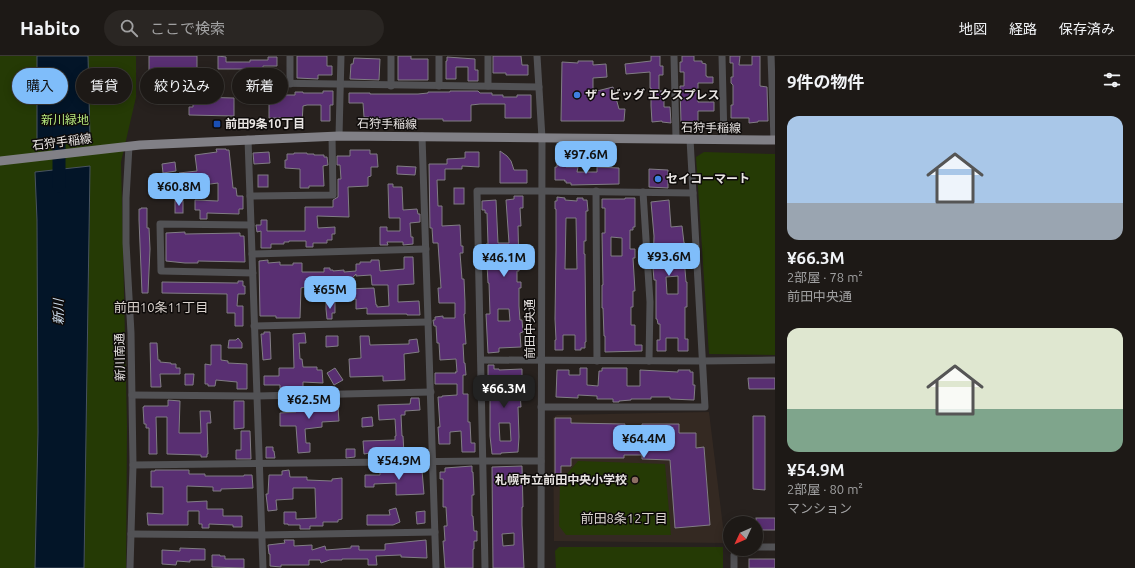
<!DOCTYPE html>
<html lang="ja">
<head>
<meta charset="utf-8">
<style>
	:root { --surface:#1d1916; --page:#2a2623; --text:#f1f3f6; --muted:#a0a0a1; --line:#3b3835; --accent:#7fbdfa }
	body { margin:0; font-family:Ubuntu,"Noto Sans JP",sans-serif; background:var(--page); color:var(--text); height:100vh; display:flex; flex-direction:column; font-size:15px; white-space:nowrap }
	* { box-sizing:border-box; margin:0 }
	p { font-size:13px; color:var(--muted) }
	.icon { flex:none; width:22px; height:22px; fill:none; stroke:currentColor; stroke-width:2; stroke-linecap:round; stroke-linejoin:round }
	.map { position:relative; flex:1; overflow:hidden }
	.side { display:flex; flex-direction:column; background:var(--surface); width:360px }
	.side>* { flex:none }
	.hud { position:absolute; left:12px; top:12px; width:380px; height:36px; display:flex; gap:8px }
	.needle { width:26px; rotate:226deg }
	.fabs { position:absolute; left:723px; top:460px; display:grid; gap:8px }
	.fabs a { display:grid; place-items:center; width:40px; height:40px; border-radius:50%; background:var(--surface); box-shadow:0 2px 10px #0003,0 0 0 1px var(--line); font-size:20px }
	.price { position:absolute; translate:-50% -34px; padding:0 9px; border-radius:8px; background:var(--accent); color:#111; font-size:13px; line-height:26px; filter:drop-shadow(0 1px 2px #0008) }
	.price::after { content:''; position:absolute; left:50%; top:24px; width:12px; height:9px; margin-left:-6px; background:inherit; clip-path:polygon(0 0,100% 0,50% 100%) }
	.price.selected { background:#222; color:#fff }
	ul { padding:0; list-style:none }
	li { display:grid; align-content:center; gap:8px; height:212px; padding:0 12px }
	li span { display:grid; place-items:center; height:124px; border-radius:12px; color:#555 }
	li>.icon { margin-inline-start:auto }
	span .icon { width:72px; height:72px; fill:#fffc; stroke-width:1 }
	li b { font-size:17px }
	h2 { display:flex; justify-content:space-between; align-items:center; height:48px; padding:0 12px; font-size:17px }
	.tag { padding:0 14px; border-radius:18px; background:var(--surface); box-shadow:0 2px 10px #0003,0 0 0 1px var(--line); font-size:14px; line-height:36px }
	.tag.selected { background:var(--accent); color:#111 }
	header { display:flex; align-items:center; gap:24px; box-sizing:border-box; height:56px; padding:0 20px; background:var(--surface); border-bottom:1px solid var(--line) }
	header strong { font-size:19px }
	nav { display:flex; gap:22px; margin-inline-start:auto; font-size:14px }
	.search { width:280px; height:36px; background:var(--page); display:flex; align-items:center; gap:10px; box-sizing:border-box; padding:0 14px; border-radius:22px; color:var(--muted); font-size:15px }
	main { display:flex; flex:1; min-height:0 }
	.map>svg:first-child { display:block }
	.built { fill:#342922 }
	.green { fill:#253a05 }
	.water { fill:#031528; stroke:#485360 }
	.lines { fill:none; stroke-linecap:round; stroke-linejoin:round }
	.river { stroke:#031528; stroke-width:13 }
	.building { fill:#592f72; stroke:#817d84; fill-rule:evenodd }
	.minor { stroke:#525255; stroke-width:7 }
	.major { stroke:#818086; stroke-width:9 }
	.shop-dot { fill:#3f7fe0; stroke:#0e0b0a; stroke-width:1.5 }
	.transit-dot { fill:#1a4fb4; stroke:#0e0b0a; stroke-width:1.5 }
	.education-dot { fill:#8d6e63; stroke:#0e0b0a; stroke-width:1.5 }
	.labels { text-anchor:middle; stroke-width:3; stroke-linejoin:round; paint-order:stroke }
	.poi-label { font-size:12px; font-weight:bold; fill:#e8e4e2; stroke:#0e0b0a; text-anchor:start }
	.park-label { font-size:12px; fill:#b4e67c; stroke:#0e0b0a }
	.street-label { font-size:12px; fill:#e8e4e2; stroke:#0e0b0a }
	.neighbourhood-label { font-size:13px; fill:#dbd4cf; stroke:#0e0b0a }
	.water-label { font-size:13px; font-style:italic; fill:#cdddee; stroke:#0e0b0a }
</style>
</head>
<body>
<header>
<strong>Habito</strong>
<div class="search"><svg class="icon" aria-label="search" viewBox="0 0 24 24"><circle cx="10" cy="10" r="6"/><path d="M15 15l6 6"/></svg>ここで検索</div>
<nav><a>地図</a><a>経路</a><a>保存済み</a></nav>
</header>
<main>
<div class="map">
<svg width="775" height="512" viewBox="0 0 775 512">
	<rect width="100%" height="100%" fill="#27211e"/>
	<!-- built -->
	<path class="built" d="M709,356L725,487L554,485L553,362L557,359Z"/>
	<!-- green -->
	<g class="green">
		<path d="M0,0H136V41L121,106L127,370L126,512H0Z"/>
		<path d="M704,96L775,98V299L709,298L696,101Z"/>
		<path d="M578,405L665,408L671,479H566L559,470L560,426Z"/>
		<path d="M559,491H723V512H556L555,495Z"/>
	</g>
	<!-- water -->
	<g class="water">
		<path d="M37,0H88L90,81L37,89Z"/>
		<path d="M90,110L84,512H35L38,376L37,164L35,116Z"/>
	</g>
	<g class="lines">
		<!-- river -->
		<path class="river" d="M59,130V68"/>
	</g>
	<!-- building -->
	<g class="building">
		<path d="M149,0H197V26L189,25V17L149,16Z"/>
		<path d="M218,0L226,1V6H250V4H268V1H277V10H263V16H261V21H250V13H218Z"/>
		<path d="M297,0H327V10H332V19H318V23L297,22Z"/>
		<path d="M398,0H411V3H428V24H398Z"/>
		<path d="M493,0H521L522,9H528V19H506V17H493Z"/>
		<path d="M651,0H660V10H663V19H659V35H664V51H670L671,67L662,66V65L652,66L651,50V32H650V16L626,18L625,8L651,5Z"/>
		<path d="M682,0H694V5H702V7L706,8V20H707V21H713V27H698V46H714V55H698V66H681L680,30H684V16H680V6H682Z"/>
		<path d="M730,0H740L739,9H752V0H760V30L767,31L768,65H758V66L749,67V62H731V49H733V29L731,27V21H733V7H730Z"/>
		<path d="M447,1L475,3V14H478V25H468V11H456V23H446V5H447Z"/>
		<path d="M354,2L380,3L379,24L350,23L351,8H353Z"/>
		<path d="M578,5H593V9L606,8L607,21L593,22V36L613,31L619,53H625L624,65H561L562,6L578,7Z"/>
		<path d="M323,35H333V49H330V65H321V49H307L303,50L302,67H295V62H269V48H268V36H274L275,39H295V36H303V37H323Z"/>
		<path d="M450,35H478L480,37H492V39H503V41H517V39H531V62H505V48H480L471,49V65H443V63H411V62H387V64H380V62L364,61L363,47H349V37H370V38H418L428,37V36H450Z"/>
		<path d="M197,41L234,42V60L189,59V51H193V48H197Z"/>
		<path d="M216,93H226V94H229L233,132H236L237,140H243V153H239V158L207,157V163H200V154H195V144L218,145V127L195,130L196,138L181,140L179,117L197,115L195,99L217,96Z"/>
		<path d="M350,94H370V98H377L378,111H371V120L368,121V130L348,131L349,161L317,160L318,172L335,171V178H332V184H327V187H313V191H306V185H289V186H284V188H271V192H261V175L257,176L256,169H261V164H267V175H305V151H333V144L338,141V123H341L340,109H337V100H350Z"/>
		<path d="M500,95L507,100L511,105L514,114H527V127H500Z"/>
		<path d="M269,96L270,107L254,108L253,97Z"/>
		<path d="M465,96H479V111L462,110V113H445V124H437L438,150H442V170L460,169L461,190H463V197H460L462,223H464L465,246V258H464L466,288H463L464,307H465L466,319H463V338H468V366H470L471,387H475V396H462L461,375L450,376V388H439L438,371H440L438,341H442V340L457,339V328H435V317H456L455,316H457L456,303L440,304L439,287H437L436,270H434L433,264H435V261L443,260V262H455V247H439L438,232H441L438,187H433L432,172H430L429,108H447V103L465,102Z"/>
		<path d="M294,97H307V98H314V99H324V101H327L328,109L323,110L324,130H309V132H300V113L285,112V104H287V98H294Z"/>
		<path d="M557,103H566V111H578L577,116H597V111L619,112V128L571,129V127H566V125H564L565,124H555V111H557Z"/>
		<path d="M175,106L176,115L163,117L162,108Z"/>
		<path d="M397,110L416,111L415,119L397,118Z"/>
		<path d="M649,113L668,114V132L649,131Z"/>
		<rect x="258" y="119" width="10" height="12"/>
		<path d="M388,128H393V131H402L403,154L417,153L418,158H420V166L410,167L411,181H413V188L403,189V186H387L388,189H380V171H387V175H400V162H389Z"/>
		<rect x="454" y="132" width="10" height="16"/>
		<path d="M514,140H523V152H520L521,170H518L519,211V215H517V226H521V232H519V250L520,264H522L523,276L520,277L521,291L499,292V296L488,297L486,258H490L489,227H488L486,188H488L487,157H485V154H482V145L496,144L498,187H509L506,144L514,143ZM498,253H509L510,265H498Z"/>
		<path d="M557,141L565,142V144L577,145V142H583V144H587L588,155H586V185H584V198H585V206L586,286H585V292H581V294H575V279H563V294H555V284H556L555,263L556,194V153H555V145H557ZM566,162H576L577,213H565Z"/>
		<path d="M625,142H635V171H633V174H630V193H635V202H633L635,235H633V251H631V269H635V289H642V295L605,296V280H604L603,252H602V229H603L602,177H605V152H602V143H625ZM611,181L622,182V200H611Z"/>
		<path d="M669,144L671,171L682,170L684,187H685L686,201H684L686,226H687V251H685V283H688V295H678V282H666V295H657V284H660V268H658L657,263H656V224H654L653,212L654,180L651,146ZM678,220V238H667L666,221Z"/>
		<rect x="175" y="145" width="8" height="12"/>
		<path d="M141,152H147V172H149L150,193L148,237H142L139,164V153H141Z"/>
		<path d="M185,176V178L240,177V180H244L245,206L198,205V207H185L166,205V177Z"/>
		<path d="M404,201H413L414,228L398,229V246L419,245L420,259H407V258H367V252L356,253V243L340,244L339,229L325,230V228L305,229V231L301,232L300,262H276V260H260L259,205L268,204V207L280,206V209H293V207H302V216H324V212H330V214H333V215L344,214V216L356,215V208H360V206H371V204H379L380,215L404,213ZM356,218V220L371,219L372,229H388L389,250L377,251V249H376L374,232L342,233Z"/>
		<path d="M238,225H243V230H245V238H238L237,250H243V270H235V257H227V238L162,237V226L238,227Z"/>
		<path d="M335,246V257H332V263H327L326,253V247Z"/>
		<path d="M264,276H270L271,303L263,304L261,278H264Z"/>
		<path d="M305,277L306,287H299L300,303H302L303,311H317V314H322L323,327L303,326V331L280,332V329H264V320H279V312H294L293,278Z"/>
		<path d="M326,280H338V290L326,291Z"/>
		<path d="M360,280H369L370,289L409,288V284L417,283L419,296L404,298L405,324L383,325V320L350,321L349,303L361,302Z"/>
		<path d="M238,282L242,287V292H228L229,284H236Z"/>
		<path d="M150,287H157L158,304H160V306L171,307V308H176V312H180V318H160L161,331H151Z"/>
		<path d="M211,289H221V304L228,305V307L247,308V333H237V326L216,324L215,330H208V328H205V308L211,309Z"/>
		<path d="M488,309H494V313H499V314L522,313V322H519L521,351H518L519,381L518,396L501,397V398H492L490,380V341L489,323H488ZM499,367H510L511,385H500Z"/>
		<path d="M335,312L343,324L334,329L327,317Z"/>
		<path d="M580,312H587V329L598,330L599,315H602V312H627V330H640V314L678,316V314H690V316H693V329H695L694,344L670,343V341H651V343H631V344L619,345V346H613V343H597V340L578,339V342L556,341L557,314H569V319H580Z"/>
		<path d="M185,318H194L193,329H185Z"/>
		<path d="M748,322H775V333H749Z"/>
		<path d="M411,342H419L420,354L405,355V359H401L402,380H403L404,398H395V395H376V399L370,400V397L364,398L363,385L395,384V380H396L395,363L379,364L378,349L410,348Z"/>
		<path d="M168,344L180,345L179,377H201L200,355H210L211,367H207L208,398H207V401H201V399L167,398V361H156L157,398H149V372H146V368H144L143,351H144V350H168Z"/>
		<path d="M234,345H244V372L234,373Z"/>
		<path d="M304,346V348H332L333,351H338L339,365L322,366V371L305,373L306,387H310V396L298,397L296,370H280V357L296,356V347Z"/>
		<path d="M753,360H765V434L753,433Z"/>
		<path d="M372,361L373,370L362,371V362Z"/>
		<path d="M555,362H571V367L625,368L624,375L642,376V368H679V377H696V392L704,391L710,469L675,472L670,404L642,403V399H624V402H571V410H561V421H555Z"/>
		<path d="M241,375H250L251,403H236V394H241Z"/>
		<path d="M266,391H273V395H274L275,402H266Z"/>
		<path d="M346,393H355V401L346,402Z"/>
		<path d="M472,410V416H473L474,439H472V460H473L474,475H477V485H474V493H473V512H445L443,485H445L444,470H447V468L446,451H443V423H440V416H445V412Z"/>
		<path d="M522,410L523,451H522V469L524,512H493L492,411ZM514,477V489L503,490L502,478Z"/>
		<path d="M389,412V416H413V414H422L424,438L396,439V427L374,428V431H365V419H380V413Z"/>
		<path d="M155,414H189V418H205V420H244V419H252L253,432L221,433V435H213V431L187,430V446L207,445V453H223V460H242V471H233V469L209,468V472H202V468H199V455H188V469H148L147,457L163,458V431H151V415H155Z"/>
		<path d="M289,414L290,421H307V424L332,425V423L342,422V463L338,464V466H323V470H310V473H300V469H288V468H284V456H296V463L316,462L315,432H293V443L276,444L277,454L268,455L266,438H268L269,419H282V415Z"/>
		<path d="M396,452L400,466L393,469H367V459H390L389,454Z"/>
		<path d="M425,455V467L417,468L416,456Z"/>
		<rect x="756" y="462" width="19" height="12"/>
		<path d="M284,484H294V490L312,489V494L325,490L326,494L351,492V490H359V494H385V488L426,484L427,502L401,501V499L376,500L377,509H368V503H342V504H330L321,507L320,504H309V509H281V511L270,510V498H269L268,489L285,487Z"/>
		<path d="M180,492L205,493V504H190V506L177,505L176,509L162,508V494L180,495Z"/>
		<path d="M212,499H220V500H225V503H244V512L212,511Z"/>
		<rect x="749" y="503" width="26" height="9"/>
	</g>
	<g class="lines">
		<!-- minor -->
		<g class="minor">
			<path d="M391,0V30"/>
			<path d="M537,0L542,82L541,512"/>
			<path d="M674,0L676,83"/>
			<path d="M722,0L724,84"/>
			<path d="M771,0L774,84"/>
			<path d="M268,27L539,31"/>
			<path d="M290,28V0"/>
			<path d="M439,30V0"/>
			<path d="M488,30V0"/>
			<path d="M339,80L341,0"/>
			<path d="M422,80L436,512"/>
			<path d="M248,83L263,512"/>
			<path d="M129,90L126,142V187L131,277L133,409L130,512"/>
			<path d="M596,135L597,305"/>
			<path d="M643,136L650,246L649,305"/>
			<path d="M250,140L333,139L332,80"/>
			<path d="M251,169L160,168L161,215L253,217"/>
			<path d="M252,198L426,193"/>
			<path d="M254,270L428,266"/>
			<path d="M481,304L702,305L775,304"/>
			<path d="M132,339L257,340L431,336"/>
			<path d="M541,351H705L690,83"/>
			<path d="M133,409L483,405H541"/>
			<path d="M131,478L262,479L435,476"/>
			<path d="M756,491H775"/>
			<path d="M485,512L477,135H541L693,137"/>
			<path d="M734,512V499L739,493"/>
		</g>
		<!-- major -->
		<path class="major" d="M0,105L140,89L339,80L775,84"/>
	</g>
	<!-- markers -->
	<g class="shop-dot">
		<circle cx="577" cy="39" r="4"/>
		<circle cx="658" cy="123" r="4"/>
	</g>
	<rect class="transit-dot" x="213" y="64" width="8" height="8" rx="2"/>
	<circle class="education-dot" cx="635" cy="424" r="4"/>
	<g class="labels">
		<!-- poi labels -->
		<g class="poi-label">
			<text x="585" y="43">ザ・ビッグ エクスプレス</text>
			<text x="225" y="72">前田9条10丁目</text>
			<text x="666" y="127">セイコーマート</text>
			<text x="627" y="428" text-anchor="end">札幌市立前田中央小学校</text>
		</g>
		<!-- park labels -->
		<g class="park-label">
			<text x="65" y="68">新川緑地</text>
		</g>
		<!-- street labels -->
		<g class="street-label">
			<text transform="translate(387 68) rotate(1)" y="4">石狩手稲線</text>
			<text transform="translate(711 72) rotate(1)" y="4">石狩手稲線</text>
			<text transform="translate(62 86) rotate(-7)" y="4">石狩手稲線</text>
			<text transform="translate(530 273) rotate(-90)" y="4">前田中央通</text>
			<text transform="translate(120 301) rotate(-91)" y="4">新川南通</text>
		</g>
		<!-- neighbourhood labels -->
		<g class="neighbourhood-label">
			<text x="161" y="256">前田10条11丁目</text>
			<text x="624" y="467">前田8条12丁目</text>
		</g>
		<!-- water labels -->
		<g class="water-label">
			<text transform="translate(58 256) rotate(-90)" y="5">新川</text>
		</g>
	</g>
</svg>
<div class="fabs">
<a><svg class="needle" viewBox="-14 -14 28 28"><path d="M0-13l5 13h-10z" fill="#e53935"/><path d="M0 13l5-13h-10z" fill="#a0a0a1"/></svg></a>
</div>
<b class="price" style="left:586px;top:119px">¥97.6M</b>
<b class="price" style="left:179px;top:151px">¥60.8M</b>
<b class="price" style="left:669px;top:221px">¥93.6M</b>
<b class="price" style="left:504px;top:222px">¥46.1M</b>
<b class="price" style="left:330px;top:254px">¥65M</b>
<b class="price selected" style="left:504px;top:353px">¥66.3M</b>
<b class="price" style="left:309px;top:364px">¥62.5M</b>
<b class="price" style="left:644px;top:403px">¥64.4M</b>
<b class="price" style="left:399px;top:425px">¥54.9M</b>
<div class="hud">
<a class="tag selected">購入</a>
<a class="tag">賃貸</a>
<a class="tag">絞り込み</a>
<a class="tag">新着</a>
</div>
</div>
<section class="side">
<h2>9件の物件<svg class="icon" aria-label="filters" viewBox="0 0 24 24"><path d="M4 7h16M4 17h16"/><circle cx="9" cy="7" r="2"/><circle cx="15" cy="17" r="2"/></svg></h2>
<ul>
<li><span style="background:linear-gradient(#a9c7e8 70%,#9aa5b1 0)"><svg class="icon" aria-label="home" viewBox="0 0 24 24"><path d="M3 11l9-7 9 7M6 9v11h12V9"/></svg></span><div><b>¥66.3M</b><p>2部屋 · 78 m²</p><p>前田中央通</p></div></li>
<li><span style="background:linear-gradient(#dfe7d0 65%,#7fa58c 0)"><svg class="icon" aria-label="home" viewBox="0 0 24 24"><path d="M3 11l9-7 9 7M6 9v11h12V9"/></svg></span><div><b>¥54.9M</b><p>2部屋 · 80 m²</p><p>マンション</p></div></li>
</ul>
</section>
</main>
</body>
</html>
